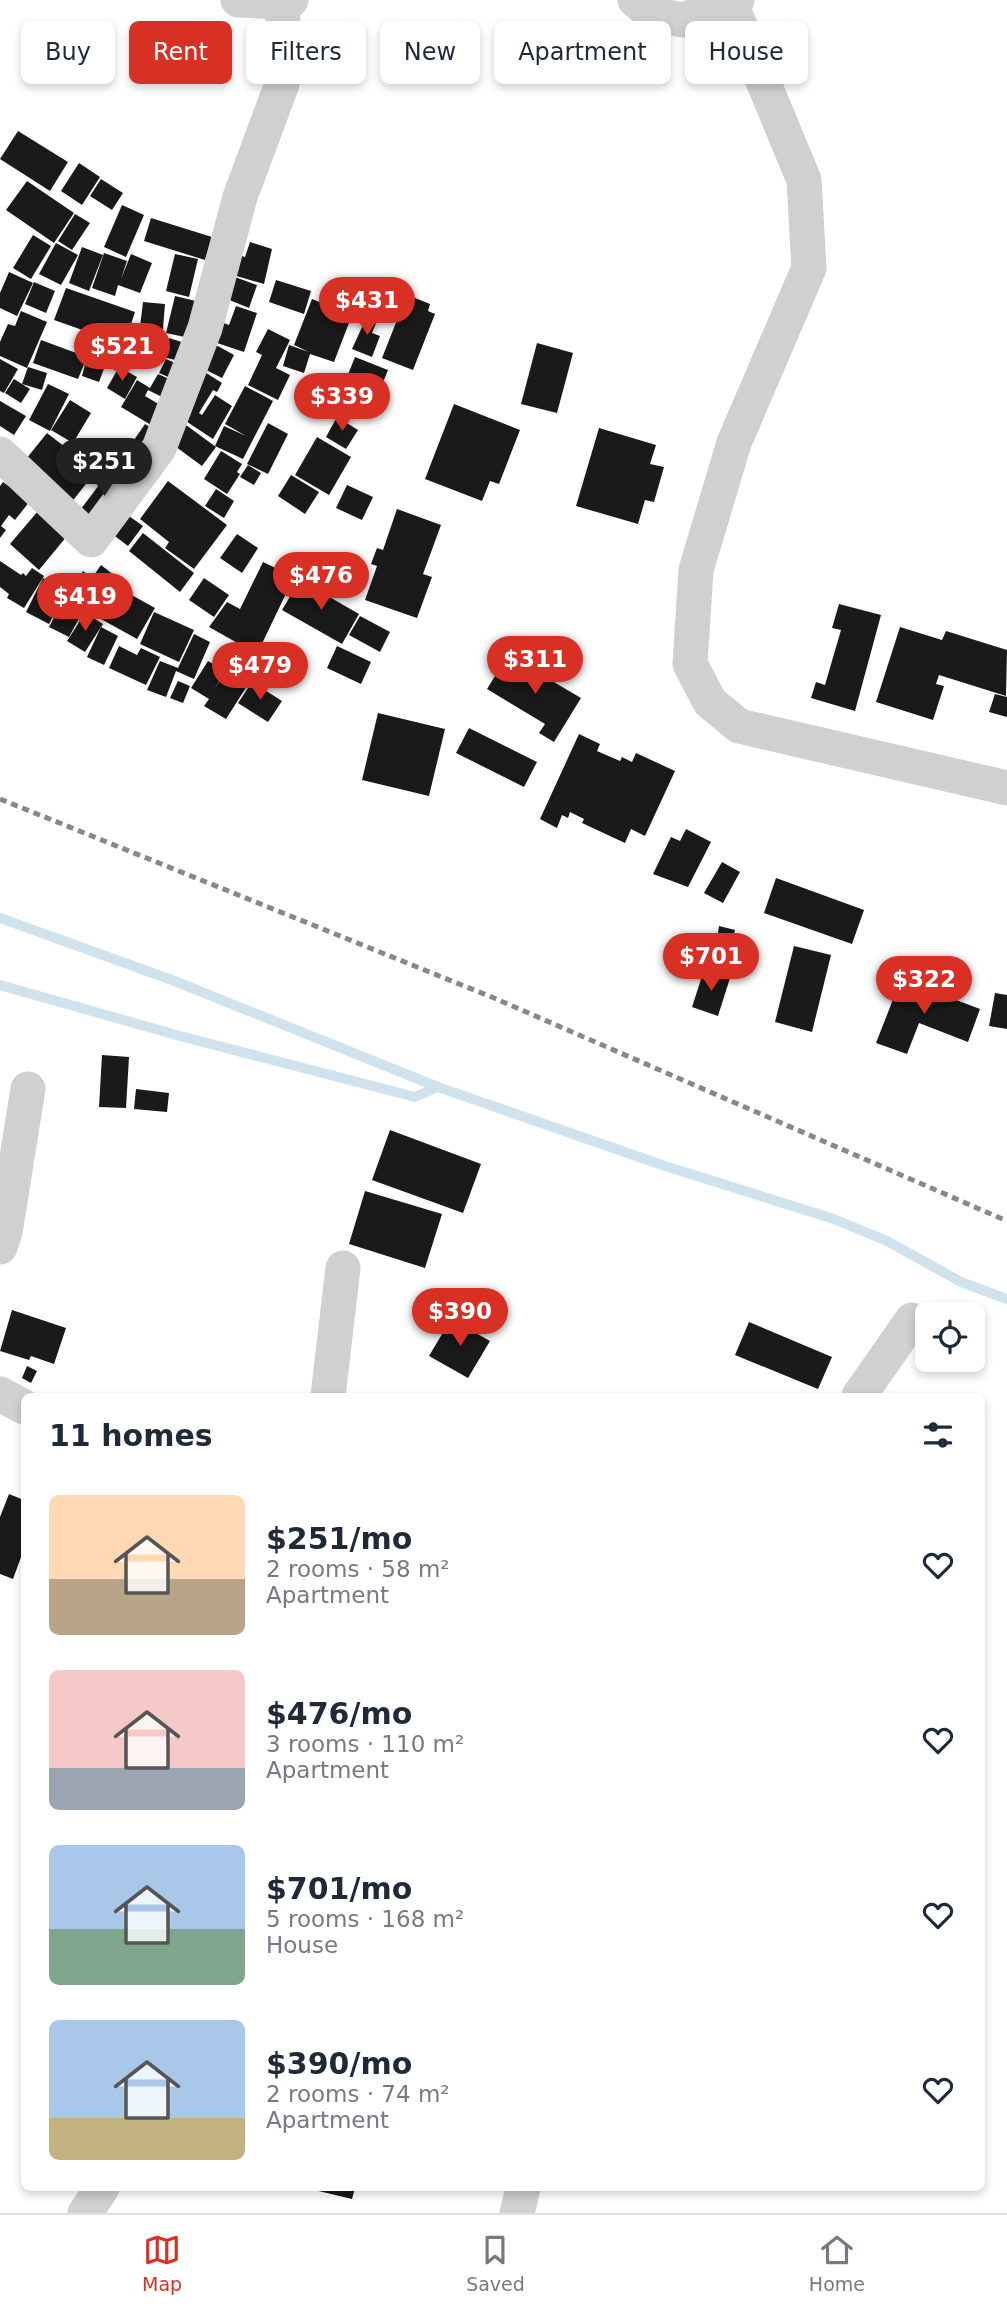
<!DOCTYPE html>
<html lang="en">
<head>
<meta charset="utf-8">
<style>
	:root { --surface:#fff; --page:#f2f2f3; --text:#1f2937; --muted:#747a83; --line:#e0e1e3; --accent:#d93025 }
	body { margin:0; font-family:"DejaVu Sans",sans-serif; background:var(--page); color:var(--text); height:100vh; display:flex; flex-direction:column; font-size:26px; white-space:nowrap }
	* { box-sizing:border-box; margin:0 }
	p { font-size:23px; color:var(--muted) }
	.icon { flex:none; width:38px; height:38px; fill:none; stroke:currentColor; stroke-width:2; stroke-linecap:round; stroke-linejoin:round }
	.map { position:relative; flex:1; overflow:hidden }
	.sheet { position:absolute; left:21px; top:1393px; width:964px; height:798px; display:flex; flex-direction:column; background:var(--surface); border-radius:10px; box-shadow:0 4px 10px #0003 }
	.sheet>* { flex:none }
	.guide { position:absolute; left:21px; top:21px; width:966px; height:63px; display:flex; gap:14px }
	.buttons { position:absolute; left:915px; top:1302px; display:grid; gap:14px }
	.buttons a { display:grid; place-items:center; width:70px; height:70px; border-radius:10px; background:var(--surface); box-shadow:0 4px 10px #0003; font-size:35px }
	.price { position:absolute; translate:-50% -60px; padding:0 16px; border-radius:24px; background:var(--accent); color:#fff; font-size:23px; line-height:46px; filter:drop-shadow(0 2px 4px #0008) }
	.price::after { content:''; position:absolute; left:50%; top:42px; width:21px; height:16px; margin-left:-10px; background:inherit; clip-path:polygon(0 0,100% 0,50% 100%) }
	.price.current { background:#222; color:#fff }
	ul { padding:0; list-style:none }
	li { display:flex; align-items:center; gap:21px; height:175px; padding:0 28px }
	li span { display:grid; place-items:center; flex:none; width:196px; height:140px; border-radius:10px; color:#555 }
	li>.icon { margin-inline-start:auto }
	span .icon { width:84px; height:84px; fill:#fffc; stroke-width:1 }
	li b { font-size:30px }
	h2 { display:flex; justify-content:space-between; align-items:center; height:84px; padding:0 28px; font-size:30px }
	.pill { padding:0 24px; border-radius:10px; background:var(--surface); box-shadow:0 4px 10px #0003; font-size:24px; line-height:63px }
	.pill.current { background:var(--accent); color:#fff }
	.tabs { display:flex; justify-content:space-around; align-items:center; height:98px; border-top:2px solid var(--line); background:var(--surface); font-size:19px; color:var(--muted) }
	.tabs a { display:grid; justify-items:center; gap:4px }
	.tabs .current { color:var(--accent) }
	.map>svg:first-child { display:block }
	.lines { fill:none; stroke-linecap:round; stroke-linejoin:round }
	.stream { stroke:#cfe2ee; stroke-width:10 }
	.building { fill:#1a1a1a }
	.street { stroke:#d0d0d0; stroke-width:35 }
	.rail { stroke:#888; stroke-width:5; stroke-dasharray:7 5; stroke-linecap:butt }
</style>
</head>
<body>
<div class="map">
<svg width="1007" height="2213" viewBox="0 0 1007 2213">
	<rect width="100%" height="100%" fill="#fff"/>
	<g class="lines">
		<!-- stream -->
		<g class="stream">
			<path d="M0,918L172,980L438,1087L665,1166L834,1219L887,1241L961,1282L1007,1299"/>
			<path d="M0,985L180,1036L415,1097L438,1087"/>
		</g>
	</g>
	<!-- building -->
	<g class="building">
		<path d="M18,131L68,162L50,191L0,159Z"/>
		<path d="M79,163L100,177L82,205L61,191Z"/>
		<path d="M101,179L123,193L112,210L90,196Z"/>
		<path d="M27,181L74,213L54,243L6,210Z"/>
		<path d="M122,205L144,215L126,257L104,247Z"/>
		<path d="M75,214L90,223L72,250L58,241Z"/>
		<path d="M151,218L212,237L205,260L144,241Z"/>
		<path d="M33,235L51,246L31,279L13,268Z"/>
		<path d="M250,242L272,249L264,284L233,275L239,255L245,257Z"/>
		<path d="M56,243L78,255L61,285L39,274Z"/>
		<path d="M82,247L103,255L89,291L69,283Z"/>
		<path d="M104,253L127,261L121,279L131,254L152,263L140,293L118,285L115,296L92,288Z"/>
		<path d="M175,254L198,259L189,297L166,291Z"/>
		<path d="M9,272L33,283L17,316L0,308V293Z"/>
		<path d="M235,277L257,285L249,308L227,299Z"/>
		<path d="M276,280L311,291L304,314L269,302Z"/>
		<path d="M34,282L55,291L46,313L25,304Z"/>
		<path d="M66,288L135,312L123,348L112,345L107,364L87,360L93,339L106,343L108,339L54,320Z"/>
		<path d="M175,296L208,304L199,340L166,333Z"/>
		<path d="M410,296L430,304L428,311L435,314L413,370L382,358L399,315L402,316Z"/>
		<path d="M312,299L352,315L334,362L310,354L304,373L283,366L289,345L309,352L294,345Z"/>
		<path d="M143,302L165,304L163,329L140,327Z"/>
		<path d="M236,306L257,313L244,352L214,342L221,322L229,325Z"/>
		<path d="M21,311L47,322L27,368L0,356V342L8,324L15,326Z"/>
		<path d="M368,314L378,318L372,333L380,336L372,357L352,349Z"/>
		<path d="M138,328L161,332L155,358L133,353Z"/>
		<path d="M268,329L290,340L276,368L290,375L278,400L248,385L262,355L256,352Z"/>
		<path d="M169,338L191,345L186,363L164,357Z"/>
		<path d="M41,340L87,357L78,379L33,363Z"/>
		<path d="M537,343L573,353L557,413L521,404Z"/>
		<path d="M216,345L234,355L222,378L204,369Z"/>
		<path d="M115,346L124,351L115,370L107,366Z"/>
		<path d="M355,357L388,370L370,415L337,402Z"/>
		<path d="M0,359L18,369L4,393L0,391Z"/>
		<path d="M166,359L182,366L175,380L159,373Z"/>
		<path d="M86,361L105,366L99,382L82,376Z"/>
		<path d="M28,367L47,373L42,390L22,384Z"/>
		<path d="M119,367L137,377L125,399L107,388Z"/>
		<path d="M203,371L222,383L217,392L213,390L199,413L202,415L215,395L232,406L213,439L175,414Z"/>
		<path d="M158,374L176,382L168,400L148,390L145,396L167,409L156,428L121,407L137,380L150,388Z"/>
		<path d="M14,379L30,389L21,403L5,393Z"/>
		<path d="M48,384L69,394L50,431L29,420Z"/>
		<path d="M245,386L273,401L243,459L215,446L224,426L246,436L225,424Z"/>
		<path d="M70,400L91,413L73,443L51,430Z"/>
		<path d="M0,401L26,416L14,435L0,426Z"/>
		<path d="M454,404L520,430L499,484L490,481L482,501L425,479Z"/>
		<path d="M337,417L358,430L346,449L326,437Z"/>
		<path d="M268,423L288,434L268,474L247,464Z"/>
		<path d="M145,424L161,434L150,451L134,440Z"/>
		<path d="M186,425L216,447L202,466L172,444Z"/>
		<path d="M599,428L656,445L650,464L664,467L654,502L645,500L638,524L576,506Z"/>
		<path d="M47,433L96,471L71,503L22,464Z"/>
		<path d="M317,437L351,457L329,495L295,475Z"/>
		<path d="M221,451L242,464L237,472L240,474L227,494L204,479Z"/>
		<path d="M115,464L134,479L93,532L74,518Z"/>
		<path d="M248,465L261,473L254,485L240,477Z"/>
		<path d="M291,475L319,492L305,514L278,496Z"/>
		<path d="M168,481L227,525L194,569L165,548L169,542L140,519Z"/>
		<path d="M3,482L30,501L15,520L9,515L1,526L6,530L0,538V486Z"/>
		<path d="M347,485L373,497L362,520L336,508Z"/>
		<path d="M216,489L234,501L224,518L205,506Z"/>
		<path d="M397,509L441,525L423,574L432,577L417,618L365,600L377,566L371,564L377,548L383,550Z"/>
		<path d="M38,511L67,536L39,570L10,544Z"/>
		<path d="M122,511L143,526L128,546L107,530Z"/>
		<path d="M143,533L194,573L180,592L129,551Z"/>
		<path d="M237,534L258,548L242,573L220,558Z"/>
		<path d="M0,561L21,575L23,573L26,576L32,568L44,576L24,608L7,598L9,594L0,587Z"/>
		<path d="M263,562L294,577L257,654L209,627L227,602L240,609Z"/>
		<path d="M101,565L119,579L102,602L75,582L83,571L92,578Z"/>
		<path d="M43,578L67,590L49,624L26,612Z"/>
		<path d="M204,578L229,595L214,617L189,600Z"/>
		<path d="M300,580L359,614L342,644L282,610Z"/>
		<path d="M119,588L155,608L137,639L101,619Z"/>
		<path d="M67,593L87,604L69,637L49,627Z"/>
		<path d="M839,604L881,615L855,711L811,698L816,682L825,685L841,630L832,628Z"/>
		<path d="M154,612L194,630L179,662L140,644Z"/>
		<path d="M85,613L103,624L85,652L67,641Z"/>
		<path d="M360,616L390,632L380,652L349,635Z"/>
		<path d="M101,627L118,636L104,665L87,657Z"/>
		<path d="M900,627L942,640L946,631L1007,650L1006,696L939,675L936,684L944,686L933,720L876,702Z"/>
		<path d="M194,634L210,642L194,679L176,671L166,697L147,690L160,661L178,668Z"/>
		<path d="M119,646L137,655L141,648L160,657L146,685L109,668Z"/>
		<path d="M337,646L371,662L361,684L327,668Z"/>
		<path d="M508,655L581,698L554,742L539,733L545,724L487,689Z"/>
		<path d="M234,658L256,672L226,719L204,706L209,699L191,688L208,661L225,671L214,690Z"/>
		<path d="M178,681L190,686L183,703L170,698Z"/>
		<path d="M252,682L282,701L268,722L238,703Z"/>
		<path d="M995,694L1007,697V717L989,712Z"/>
		<path d="M378,713L445,729L429,796L362,780Z"/>
		<path d="M469,728L537,762L524,787L456,753Z"/>
		<path d="M579,734L600,744L597,751L620,761L622,757L632,762L636,753L675,771L645,836L631,829L625,843L582,823L584,819L570,812L568,818L562,815L557,828L540,819Z"/>
		<path d="M686,829L711,842L688,887L653,874L671,837L680,841Z"/>
		<path d="M722,862L740,872L723,903L704,893Z"/>
		<path d="M776,878L864,910L852,944L764,913Z"/>
		<path d="M719,926L735,930L732,942L717,939Z"/>
		<path d="M794,946L831,955L812,1032L775,1022Z"/>
		<path d="M704,970L730,978L718,1016L692,1007Z"/>
		<path d="M901,979L980,1009L968,1042L919,1023L907,1054L876,1043Z"/>
		<path d="M995,993L1007,995V1029L989,1026Z"/>
		<path d="M102,1055L129,1057L126,1108L99,1107Z"/>
		<path d="M136,1089L169,1093L167,1112L134,1109Z"/>
		<path d="M390,1130L481,1164L463,1213L372,1180Z"/>
		<path d="M365,1191L442,1214L425,1268L349,1244Z"/>
		<path d="M12,1310L66,1328L54,1364L31,1356L29,1360L0,1351Z"/>
		<path d="M451,1319L490,1341L468,1378L429,1356Z"/>
		<path d="M749,1322L832,1357L818,1389L735,1355Z"/>
		<path d="M27,1366L37,1371L31,1383L22,1378Z"/>
		<path d="M9,1494L24,1500V1549L13,1579L0,1574V1517Z"/>
		<path d="M306,2188H355L352,2199Z"/>
	</g>
	<g class="lines">
		<!-- street -->
		<g class="street">
			<path d="M238,0L283,2L291,0"/>
			<path d="M635,0L652,14L683,20L737,0"/>
			<path d="M731,4L804,180L809,268L734,443L696,570L690,664L710,702L739,726L1007,788"/>
			<path d="M0,454L91,540L159,448L205,328L240,197L282,84L283,2"/>
			<path d="M0,1247L5,1232L28,1089"/>
			<path d="M0,1394L24,1407"/>
			<path d="M328,1396L343,1268"/>
			<path d="M859,1396L912,1320"/>
			<path d="M85,2213L102,2188"/>
			<path d="M517,2213L523,2188"/>
		</g>
		<!-- rail -->
		<path class="rail" d="M0,799L494,998L1007,1221"/>
	</g>
</svg>
<div class="buttons">
<a><svg class="icon" aria-label="locate" viewBox="0 0 24 24"><circle cx="12" cy="12" r="6"/><path d="M12 2v4M12 18v4M2 12h4M18 12h4"/></svg></a>
</div>
<b class="price" style="left:367px;top:337px">$431</b>
<b class="price" style="left:122px;top:383px">$521</b>
<b class="price" style="left:342px;top:433px">$339</b>
<b class="price current" style="left:104px;top:498px">$251</b>
<b class="price" style="left:321px;top:612px">$476</b>
<b class="price" style="left:85px;top:633px">$419</b>
<b class="price" style="left:535px;top:696px">$311</b>
<b class="price" style="left:260px;top:702px">$479</b>
<b class="price" style="left:711px;top:993px">$701</b>
<b class="price" style="left:924px;top:1016px">$322</b>
<b class="price" style="left:460px;top:1348px">$390</b>
<div class="guide">
<a class="pill">Buy</a>
<a class="pill current">Rent</a>
<a class="pill">Filters</a>
<a class="pill">New</a>
<a class="pill">Apartment</a>
<a class="pill">House</a>
</div>
<section class="sheet">
<h2>11 homes<svg class="icon" aria-label="filters" viewBox="0 0 24 24"><path d="M4 7h16M4 17h16"/><circle cx="9" cy="7" r="2"/><circle cx="15" cy="17" r="2"/></svg></h2>
<ul>
<li><span style="background:linear-gradient(#ffd9b3 60%,#b9a48a 0)"><svg class="icon" aria-label="home" viewBox="0 0 24 24"><path d="M3 11l9-7 9 7M6 9v11h12V9"/></svg></span><div><b>$251/mo</b><p>2 rooms · 58 m²</p><p>Apartment</p></div><svg class="icon" aria-label="heart" viewBox="0 0 24 24"><path d="M12 20l-8-8c-3-5 5-10 8-4 3-6 11-1 8 4z"/></svg></li>
<li><span style="background:linear-gradient(#f6c9c9 70%,#9aa5b1 0)"><svg class="icon" aria-label="home" viewBox="0 0 24 24"><path d="M3 11l9-7 9 7M6 9v11h12V9"/></svg></span><div><b>$476/mo</b><p>3 rooms · 110 m²</p><p>Apartment</p></div><svg class="icon" aria-label="heart" viewBox="0 0 24 24"><path d="M12 20l-8-8c-3-5 5-10 8-4 3-6 11-1 8 4z"/></svg></li>
<li><span style="background:linear-gradient(#a9c7e8 60%,#7fa58c 0)"><svg class="icon" aria-label="home" viewBox="0 0 24 24"><path d="M3 11l9-7 9 7M6 9v11h12V9"/></svg></span><div><b>$701/mo</b><p>5 rooms · 168 m²</p><p>House</p></div><svg class="icon" aria-label="heart" viewBox="0 0 24 24"><path d="M12 20l-8-8c-3-5 5-10 8-4 3-6 11-1 8 4z"/></svg></li>
<li><span style="background:linear-gradient(#a9c7e8 70%,#c2b280 0)"><svg class="icon" aria-label="home" viewBox="0 0 24 24"><path d="M3 11l9-7 9 7M6 9v11h12V9"/></svg></span><div><b>$390/mo</b><p>2 rooms · 74 m²</p><p>Apartment</p></div><svg class="icon" aria-label="heart" viewBox="0 0 24 24"><path d="M12 20l-8-8c-3-5 5-10 8-4 3-6 11-1 8 4z"/></svg></li>
</ul>
</section>
</div>
<nav class="tabs">
<a class="current"><svg class="icon" aria-label="map" viewBox="0 0 24 24"><path d="M3 6l6-2 6 2 6-2v14l-6 2-6-2-6 2zM9 4v14M15 6v14"/></svg>Map</a>
<a><svg class="icon" aria-label="saved" viewBox="0 0 24 24"><path d="M7 4h10v16l-5-4-5 4z"/></svg>Saved</a>
<a><svg class="icon" aria-label="home" viewBox="0 0 24 24"><path d="M3 11l9-7 9 7M6 9v11h12V9"/></svg>Home</a>
</nav>
</body>
</html>
